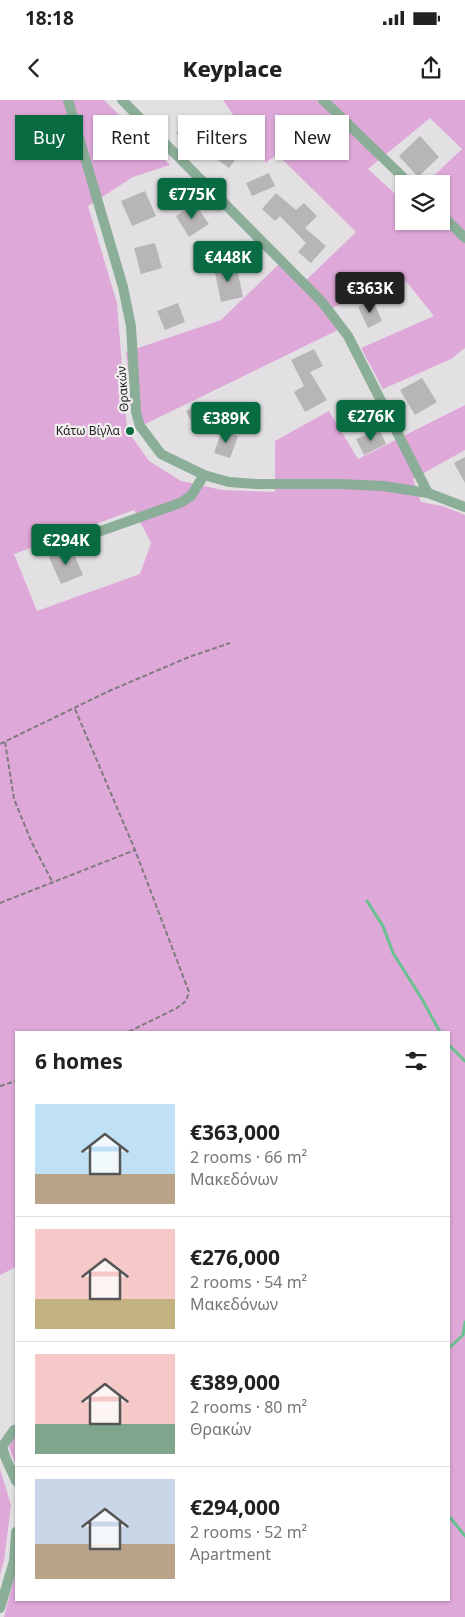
<!DOCTYPE html>
<html lang="en">
<head>
<meta charset="utf-8">
<style>
	:root { --surface:#fff; --page:#f2f2f2; --text:#222; --muted:#767676; --line:#e0e0e0; --accent:#086b41 }
	body { margin:0; font-family:"Noto Sans",sans-serif; background:var(--page); color:var(--text); height:100vh; display:flex; flex-direction:column; font-size:19px; white-space:nowrap }
	* { box-sizing:border-box; margin:0 }
	p { font-size:16px; color:var(--muted) }
	.icon { flex:none; width:28px; height:28px; fill:none; stroke:currentColor; stroke-width:2; stroke-linecap:round; stroke-linejoin:round }
	.map { position:relative; flex:1; overflow:hidden }
	.details { position:absolute; left:15px; top:931px; width:435px; height:570px; display:flex; flex-direction:column; background:var(--surface); border-radius:0px; box-shadow:0 1px 4px #0004 }
	.details>* { flex:none }
	.guide { position:absolute; left:15px; top:15px; width:435px; height:45px; display:flex; gap:10px }
	.fabs { position:absolute; left:395px; top:75px; display:grid; gap:10px }
	.fabs a { display:grid; place-items:center; width:55px; height:55px; border-radius:0px; background:var(--surface); box-shadow:0 1px 4px #0004; font-size:25px }
	.price { position:absolute; translate:-50% -42px; padding:0 11px; border-radius:5px; background:var(--accent); color:#fff; font-size:16px; line-height:32px; filter:drop-shadow(0 1px 2px #0008) }
	.price::after { content:''; position:absolute; left:50%; top:30px; width:15px; height:11px; margin-left:-8px; background:inherit; clip-path:polygon(0 0,100% 0,50% 100%) }
	.price.current { background:#222; color:#fff }
	ul { padding:0; list-style:none }
	li { display:flex; align-items:center; gap:15px; height:125px; padding:0 20px }
	li+li { border-top:1px solid var(--line) }
	li span { display:grid; place-items:center; flex:none; width:140px; height:100px; border-radius:0px; color:#555 }
	li>.icon { margin-inline-start:auto }
	span .icon { width:60px; height:60px; fill:#fffc; stroke-width:1 }
	li b { font-size:21px }
	h2 { display:flex; justify-content:space-between; align-items:center; height:60px; padding:0 20px; font-size:21px }
	.tag { padding:0 18px; border-radius:0px; background:var(--surface); box-shadow:0 1px 4px #0004; font-size:18px; line-height:45px }
	.tag.current { background:var(--accent); color:#fff }
	.status { display:flex; justify-content:space-between; align-items:center; height:35px; padding:0 25px; background:var(--surface); direction:ltr }
	.status svg { height:14px; fill:currentColor }
	header { display:flex; justify-content:space-between; align-items:center; height:65px; padding:0 20px; background:var(--surface); font-size:22px; font-weight:800 }
	.map>svg:first-child { display:block }
	.green { fill:#dea8d9; fill-rule:evenodd }
	.lines { fill:none; stroke-linecap:round; stroke-linejoin:round }
	.stream { stroke:#69c18f; stroke-width:3 }
	.building { fill:#b8b5b7 }
	.path { stroke:#7e7c7e; stroke-width:2; stroke-dasharray:5 2.5; stroke-linecap:butt }
	.street { stroke:#8bae98; stroke-width:10 }
	.poi-dot { fill:#086b41; stroke:#f1eef0; stroke-width:2 }
	.labels { text-anchor:middle; stroke-width:4.5; stroke-linejoin:round; paint-order:stroke }
	.street-label { font-size:12px; fill:#201f20; stroke:#f1eef0 }
	.poi-label { font-size:12px; fill:#201f20; stroke:#f1eef0; text-anchor:end }
</style>
</head>
<body>
<div class="status"><b>18:18</b><svg viewBox="0 0 49 12"><path d="M0 12V9h3v3zM5 12V6h3v6zM10 12V3h3v9zM15 12V0h3v12zM26 1h20v11H26zM47 4h2v5h-2z"/></svg></div>
<header><svg class="icon" aria-label="back" viewBox="0 0 24 24"><path d="M15 5l-7 7 7 7"/></svg>Keyplace<svg class="icon" aria-label="share" viewBox="0 0 24 24"><path d="M12 15V3M7 8l5-5 5 5M5 13v7h14v-7"/></svg></header>
<div class="map">
<svg width="465" height="1517" viewBox="0 0 465 1517">
	<rect width="100%" height="100%" fill="#e3e0e3"/>
	<!-- green -->
	<g class="green">
		<path d="M0,0H104L170,65L133,77L88,106L117,203L127,330L149,361L181,381L222,390L275,392V341L329,311L358,359L465,305V350L413,379L421,402L442,406L465,415V1517H4L16,1471V1500H449V932H16V1167L0,1175ZM134,410L151,443L140,474L37,511L14,454Z"/>
		<path d="M223,0H465V248L451,259L383,289L361,248L434,216L401,175L326,211L338,230L135,329L126,252L221,220L278,165L301,185L356,132L277,54L266,63ZM430,18L462,49L425,84H441V121H404V102L368,69Z"/>
		<path d="M16,1337V1366L9,1347L14,1338Z"/>
		<path d="M0,1369L11,1405L4,1461L0,1475Z"/>
	</g>
	<g class="lines">
		<!-- stream -->
		<g class="stream">
			<path d="M367,801L383,826L393,853L422,899L440,932"/>
			<path d="M449,945L465,961"/>
			<path d="M449,1248L463,1235L465,1222"/>
			<path d="M449,1416L465,1436"/>
		</g>
	</g>
	<!-- building -->
	<g class="building">
		<path d="M189,18L212,37L214,34L240,53L229,68L195,44L193,47L176,33Z"/>
		<path d="M420,36L439,57L418,77L399,56Z"/>
		<path d="M269,73L275,86L252,96L246,83Z"/>
		<path d="M145,91L156,116L132,126L121,101Z"/>
		<path d="M276,93L296,110L304,103L317,116L305,128L326,146L311,163L298,152L306,143L280,116L275,121L262,109Z"/>
		<path d="M195,104L209,124L189,137L176,116Z"/>
		<path d="M155,143L162,168L141,174L134,148Z"/>
		<path d="M236,164L243,197L221,202L214,168Z"/>
		<path d="M373,200L382,221L368,228L358,207Z"/>
		<path d="M178,203L185,222L165,230L157,211Z"/>
		<path d="M314,249L323,266L310,272L327,300L305,312L294,292L304,286L291,260Z"/>
		<path d="M422,278L437,302L415,315L400,290Z"/>
		<path d="M205,302L215,323L197,332L186,311Z"/>
		<path d="M379,329L386,344L364,355L356,339Z"/>
		<path d="M222,330L238,336L230,358L214,353Z"/>
		<path d="M465,357V383L454,363Z"/>
		<path d="M71,447L83,475L61,484L49,457Z"/>
	</g>
	<g class="lines">
		<!-- path -->
		<g class="path">
			<path d="M75,609L135,750L189,892L186,901L177,908L128,932"/>
			<path d="M5,642L14,699L32,743L53,783"/>
			<path d="M0,644L109,591L189,557L230,543"/>
			<path d="M0,803L135,750"/>
			<path d="M0,986L16,981"/>
		</g>
		<!-- street -->
		<g class="street">
			<path d="M68,0L123,187L131,226L136,312L140,326L161,354L204,375L229,382L257,384H340L383,386L428,393L465,407"/>
			<path d="M122,0L322,202L348,236L428,393"/>
			<path d="M323,0L410,84"/>
			<path d="M441,114L465,138"/>
			<path d="M95,433L180,403L191,396L204,375"/>
			<path d="M14,1330L2,1347L6,1359L16,1381"/>
			<path d="M0,1508L14,1461L16,1432"/>
		</g>
	</g>
	<!-- markers -->
	<circle class="poi-dot" cx="130" cy="331" r="5"/>
	<g class="labels">
		<!-- street labels -->
		<g class="street-label">
			<text transform="translate(123 289) rotate(-94)" y="4">Θρακών</text>
		</g>
		<!-- poi labels -->
		<g class="poi-label">
			<text x="120" y="335">Κάτω Βίγλα</text>
		</g>
	</g>
</svg>
<div class="fabs">
<a><svg class="icon" aria-label="layers" viewBox="0 0 24 24"><path d="M12 4l9 5-9 5-9-5zM3 14l9 5 9-5"/></svg></a>
</div>
<b class="price" style="left:192px;top:120px">€775K</b>
<b class="price" style="left:228px;top:183px">€448K</b>
<b class="price current" style="left:370px;top:214px">€363K</b>
<b class="price" style="left:371px;top:342px">€276K</b>
<b class="price" style="left:226px;top:344px">€389K</b>
<b class="price" style="left:66px;top:466px">€294K</b>
<div class="guide">
<a class="tag current">Buy</a>
<a class="tag">Rent</a>
<a class="tag">Filters</a>
<a class="tag">New</a>
</div>
<section class="details">
<h2>6 homes<svg class="icon" aria-label="filters" viewBox="0 0 24 24"><path d="M4 7h16M4 17h16"/><circle cx="9" cy="7" r="2"/><circle cx="15" cy="17" r="2"/></svg></h2>
<ul>
<li><span style="background:linear-gradient(#bfe0f5 70%,#b9a48a 0)"><svg class="icon" aria-label="home" viewBox="0 0 24 24"><path d="M3 11l9-7 9 7M6 9v11h12V9"/></svg></span><div><b>€363,000</b><p>2 rooms · 66 m²</p><p>Μακεδόνων</p></div></li>
<li><span style="background:linear-gradient(#f6c9c9 70%,#c2b280 0)"><svg class="icon" aria-label="home" viewBox="0 0 24 24"><path d="M3 11l9-7 9 7M6 9v11h12V9"/></svg></span><div><b>€276,000</b><p>2 rooms · 54 m²</p><p>Μακεδόνων</p></div></li>
<li><span style="background:linear-gradient(#f6c9c9 70%,#7fa58c 0)"><svg class="icon" aria-label="home" viewBox="0 0 24 24"><path d="M3 11l9-7 9 7M6 9v11h12V9"/></svg></span><div><b>€389,000</b><p>2 rooms · 80 m²</p><p>Θρακών</p></div></li>
<li><span style="background:linear-gradient(#c9d6e8 65%,#b9a48a 0)"><svg class="icon" aria-label="home" viewBox="0 0 24 24"><path d="M3 11l9-7 9 7M6 9v11h12V9"/></svg></span><div><b>€294,000</b><p>2 rooms · 52 m²</p><p>Apartment</p></div></li>
</ul>
</section>
</div>
</body>
</html>
